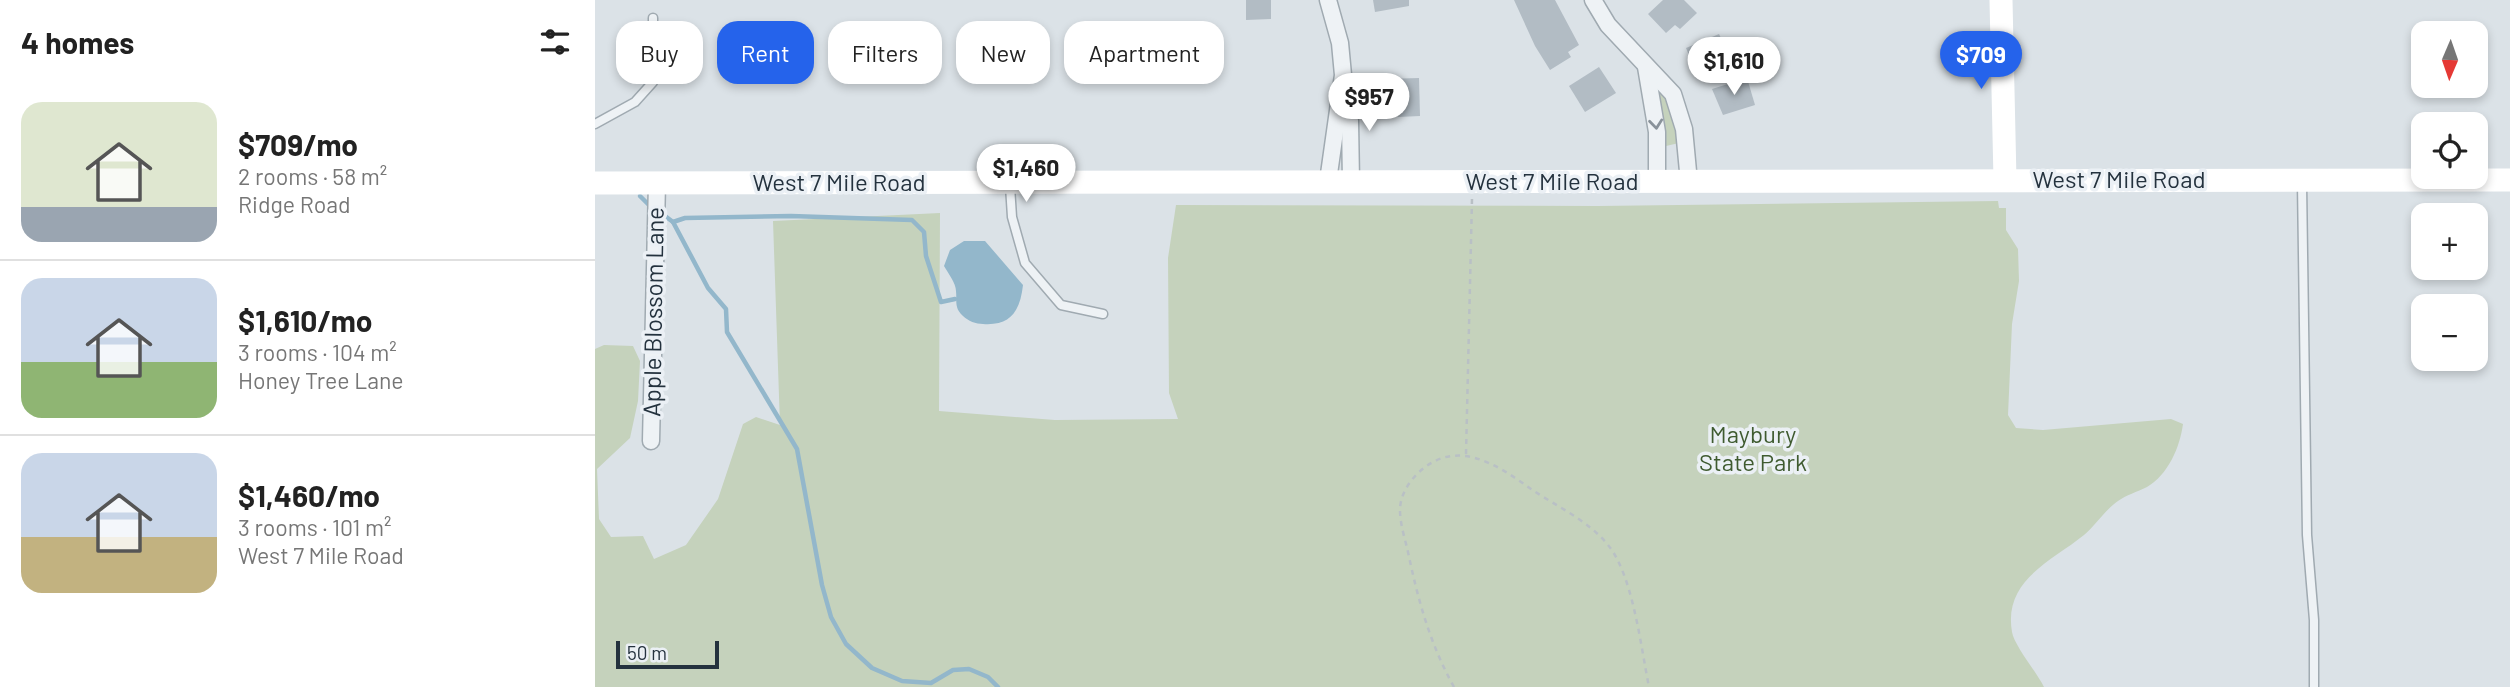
<!DOCTYPE html>
<html lang="en">
<head>
<meta charset="utf-8">
<style>
	:root { --surface:#fff; --page:#f6f6f6; --text:#222; --muted:#767676; --line:#e0e0e0; --accent:#2563eb }
	body { margin:0; font-family:Barlow,sans-serif; background:var(--page); color:var(--text); height:100vh; display:flex; flex-direction:column; font-size:26px; white-space:nowrap }
	* { box-sizing:border-box; margin:0 }
	p { font-size:23px; color:var(--muted) }
	.icon { flex:none; width:38px; height:38px; fill:none; stroke:currentColor; stroke-width:2; stroke-linecap:round; stroke-linejoin:round }
	.map { position:relative; flex:1; overflow:hidden }
	.details { display:flex; flex-direction:column; background:var(--surface); width:595px }
	.details>* { flex:none }
	.banner { position:absolute; left:21px; top:21px; width:665px; height:63px; display:flex; gap:14px }
	.needle { width:46px; rotate:182deg }
	.controls { position:absolute; left:1816px; top:21px; display:grid; gap:14px }
	.controls a { display:grid; place-items:center; width:77px; height:77px; border-radius:14px; background:var(--surface); box-shadow:0 4px 10px #0003; font-size:35px }
	.scale { position:absolute; left:21px; bottom:18px; width:103px; box-sizing:border-box; padding-left:7px; border:4px solid #24323e; border-top:0; font-size:19px; line-height:24px; white-space:nowrap; color:#24323e; -webkit-text-stroke:5px #ebf0f5; paint-order:stroke }
	.price { position:absolute; translate:-50% -60px; padding:0 16px; border-radius:24px; background:#fff; color:#222; font-size:23px; line-height:46px; filter:drop-shadow(0 2px 4px #0008) }
	.price::after { content:''; position:absolute; left:50%; top:42px; width:21px; height:16px; margin-left:-10px; background:inherit; clip-path:polygon(0 0,100% 0,50% 100%) }
	.price.on { background:var(--accent); color:#fff }
	ul { padding:0; list-style:none }
	li { display:flex; align-items:center; gap:21px; height:175px; padding:0 21px }
	li+li { border-top:2px solid var(--line) }
	li span { display:grid; place-items:center; flex:none; width:196px; height:140px; border-radius:21px; color:#555 }
	li>.icon { margin-inline-start:auto }
	span .icon { width:84px; height:84px; fill:#fffc; stroke-width:1 }
	li b { font-size:30px }
	h2 { display:flex; justify-content:space-between; align-items:center; height:84px; padding:0 21px; font-size:30px }
	.pill { padding:0 24px; border-radius:21px; background:var(--surface); box-shadow:0 4px 10px #0003; font-size:24px; line-height:63px }
	.pill.on { background:var(--accent); color:#fff }
	main { display:flex; flex:1; min-height:0 }
	.map>svg:first-child { display:block }
	.green { fill:#c5d2bc }
	.water { fill:#93b7cb }
	.lines { fill:none; stroke-linecap:round; stroke-linejoin:round }
	.stream { stroke:#93b7cb; stroke-width:4.5 }
	.building { fill:#b2bcc4 }
	.lane-casing { stroke:#a0aab1; stroke-width:11 }
	.street-casing { stroke:#a0aab1; stroke-width:19 }
	.path { stroke:#b9c0c5; stroke-width:2.5; stroke-dasharray:5 5; stroke-linecap:butt }
	.lane { stroke:#eef2f5; stroke-width:8 }
	.street { stroke:#eef2f5; stroke-width:16 }
	.secondary { stroke:#fff; stroke-width:23 }
	.oneway { stroke:#89929a }
	.labels { text-anchor:middle; stroke-width:7; stroke-linejoin:round; paint-order:stroke }
	.street-label { font-size:24px; fill:#24323e; stroke:#ebf0f5 }
	.park-label { font-size:24px; fill:#3f5b30; stroke:#ebf0f5 }
</style>
</head>
<body>
<main>
<section class="details">
<h2>4 homes<svg class="icon" aria-label="filters" viewBox="0 0 24 24"><path d="M4 7h16M4 17h16"/><circle cx="9" cy="7" r="2"/><circle cx="15" cy="17" r="2"/></svg></h2>
<ul>
<li><span style="background:linear-gradient(#dfe7d0 75%,#9aa5b1 0)"><svg class="icon" aria-label="home" viewBox="0 0 24 24"><path d="M3 11l9-7 9 7M6 9v11h12V9"/></svg></span><div><b>$709/mo</b><p>2 rooms · 58 m²</p><p>Ridge Road</p></div></li>
<li><span style="background:linear-gradient(#c9d6e8 60%,#8fb573 0)"><svg class="icon" aria-label="home" viewBox="0 0 24 24"><path d="M3 11l9-7 9 7M6 9v11h12V9"/></svg></span><div><b>$1,610/mo</b><p>3 rooms · 104 m²</p><p>Honey Tree Lane</p></div></li>
<li><span style="background:linear-gradient(#c9d6e8 60%,#c2b280 0)"><svg class="icon" aria-label="home" viewBox="0 0 24 24"><path d="M3 11l9-7 9 7M6 9v11h12V9"/></svg></span><div><b>$1,460/mo</b><p>3 rooms · 101 m²</p><p>West 7 Mile Road</p></div></li>
</ul>
</section>
<div class="map">
<svg width="1915" height="687" viewBox="0 0 1915 687">
	<rect width="100%" height="100%" fill="#dbe2e7"/>
	<!-- green -->
	<g class="green">
		<path d="M1065,85L1078,112L1084,143L1071,146L1069,139L1061,88Z"/>
		<path d="M1403,201L1404,208H1411V230L1423,249L1424,281L1417,324L1413,415L1421,428L1448,430L1576,419L1588,424C1585,447 1573,475 1552,487C1542,492 1531,495 1523,501C1510,510 1501,525 1489,535C1457,561 1408,580 1417,632C1419,645 1442,673 1449,687H0V349L9,345L38,346L45,361L43,401L35,438L2,469L4,519L16,537L48,536L59,559L91,545L123,499L148,424L161,417L185,425L178,221L345,213L344,411L460,420L583,419L574,393L573,258L581,205L1003,206Z"/>
	</g>
	<!-- water -->
	<path class="water" d="M369,241H390L428,285C425,311 416,326 388,324C381,324 373,321 368,316C359,308 362,301 361,291C361,283 353,273 349,266L355,250Z"/>
	<g class="lines">
		<!-- stream -->
		<g class="stream">
			<path d="M45,196L58,209"/>
			<path d="M66,213L78,222L113,288L131,309L132,332L202,449L227,585L236,617L251,644L277,668L307,681L336,683L358,670L374,669L393,677L403,687"/>
			<path d="M78,222L90,218L196,216L317,220L329,232L331,256L346,302L360,299"/>
		</g>
	</g>
	<!-- building -->
	<g class="building">
		<path d="M651,0H676V19L651,20Z"/>
		<path d="M778,0H814V6L780,12Z"/>
		<path d="M919,0H960L984,45L973,52L976,57L955,70L940,46Z"/>
		<path d="M1068,0H1089L1102,13L1085,29L1080,25L1071,33L1053,14Z"/>
		<path d="M1124,34L1137,61L1103,76L1091,48Z"/>
		<path d="M1004,67L1021,93L990,112L974,86Z"/>
		<path d="M824,78L825,116L803,117V95H790L789,79Z"/>
		<path d="M1152,78L1160,105L1128,115L1117,89Z"/>
	</g>
	<g class="lines">
		<defs>
			<g id="lane">
				<path d="M0,124L40,102L58,82V18"/>
				<path d="M1707,183L1712,535L1719,620V687"/>
				<path d="M415,186L417,217L430,263L466,305L508,314"/>
			</g>
			<g id="street">
				<path d="M733,0L745,43L748,75L733,181"/>
				<path d="M998,0L1013,25L1078,94L1089,129L1094,182"/>
				<path d="M1051,67L1062,132V182"/>
				<path d="M749,94L755,121L756,182"/>
				<path d="M56,441L62,183"/>
			</g>
		</defs>
		<!-- lane casing -->
		<use href="#lane" class="lane-casing"/>
		<!-- street casing -->
		<use href="#street" class="street-casing"/>
		<!-- path -->
		<g class="path">
			<path d="M871,454L877,199"/>
			<path d="M859,687C835,644 823,600 813,552C810,539 805,524 805,510C805,496 813,483 823,473C861,437 901,464 936,489C961,506 994,521 1013,545C1038,575 1046,648 1054,687"/>
		</g>
		<!-- lane -->
		<use href="#lane" class="lane"/>
		<!-- street -->
		<use href="#street" class="street"/>
		<!-- secondary -->
		<g class="secondary">
			<path d="M1406,0L1410,180"/>
			<path d="M0,183L1915,180"/>
		</g>
	</g>
	<!-- one-way arrows -->
	<defs><path id="oneway-chevron" d="M-2-3.5L2.5 0L-2 3.5" fill="none" stroke-width="1.6" stroke-linecap="round" stroke-linejoin="round" transform="scale(1.75)"/></defs>
	<use class="oneway" href="#oneway-chevron" transform="translate(1061 124) rotate(84)"/>
	<g class="labels">
		<!-- street labels -->
		<g class="street-label">
			<text x="1524" y="188">West 7 Mile Road</text>
			<text x="957" y="190">West 7 Mile Road</text>
			<text x="244" y="191">West 7 Mile Road</text>
			<text transform="translate(59 312) rotate(-89)" y="8">Apple Blossom Lane</text>
		</g>
		<!-- park labels -->
		<g class="park-label">
			<text x="1158" y="443">Maybury<tspan x="1158" dy="28">State Park</tspan></text>
		</g>
	</g>
</svg>
<div class="controls">
<a><svg class="needle" viewBox="-14 -14 28 28"><path d="M0-13l5 13h-10z" fill="#e53935"/><path d="M0 13l5-13h-10z" fill="#767676"/></svg></a>
<a><svg class="icon" aria-label="locate" viewBox="0 0 24 24"><circle cx="12" cy="12" r="6"/><path d="M12 2v4M12 18v4M2 12h4M18 12h4"/></svg></a>
<a>+</a>
<a>−</a>
</div>
<div class="scale">50 m</div>
<b class="price on" style="left:1386px;top:91px">$709</b>
<b class="price" style="left:1139px;top:97px">$1,610</b>
<b class="price" style="left:774px;top:133px">$957</b>
<b class="price" style="left:431px;top:204px">$1,460</b>
<div class="banner">
<a class="pill">Buy</a>
<a class="pill on">Rent</a>
<a class="pill">Filters</a>
<a class="pill">New</a>
<a class="pill">Apartment</a>
</div>
</div>
</main>
</body>
</html>
